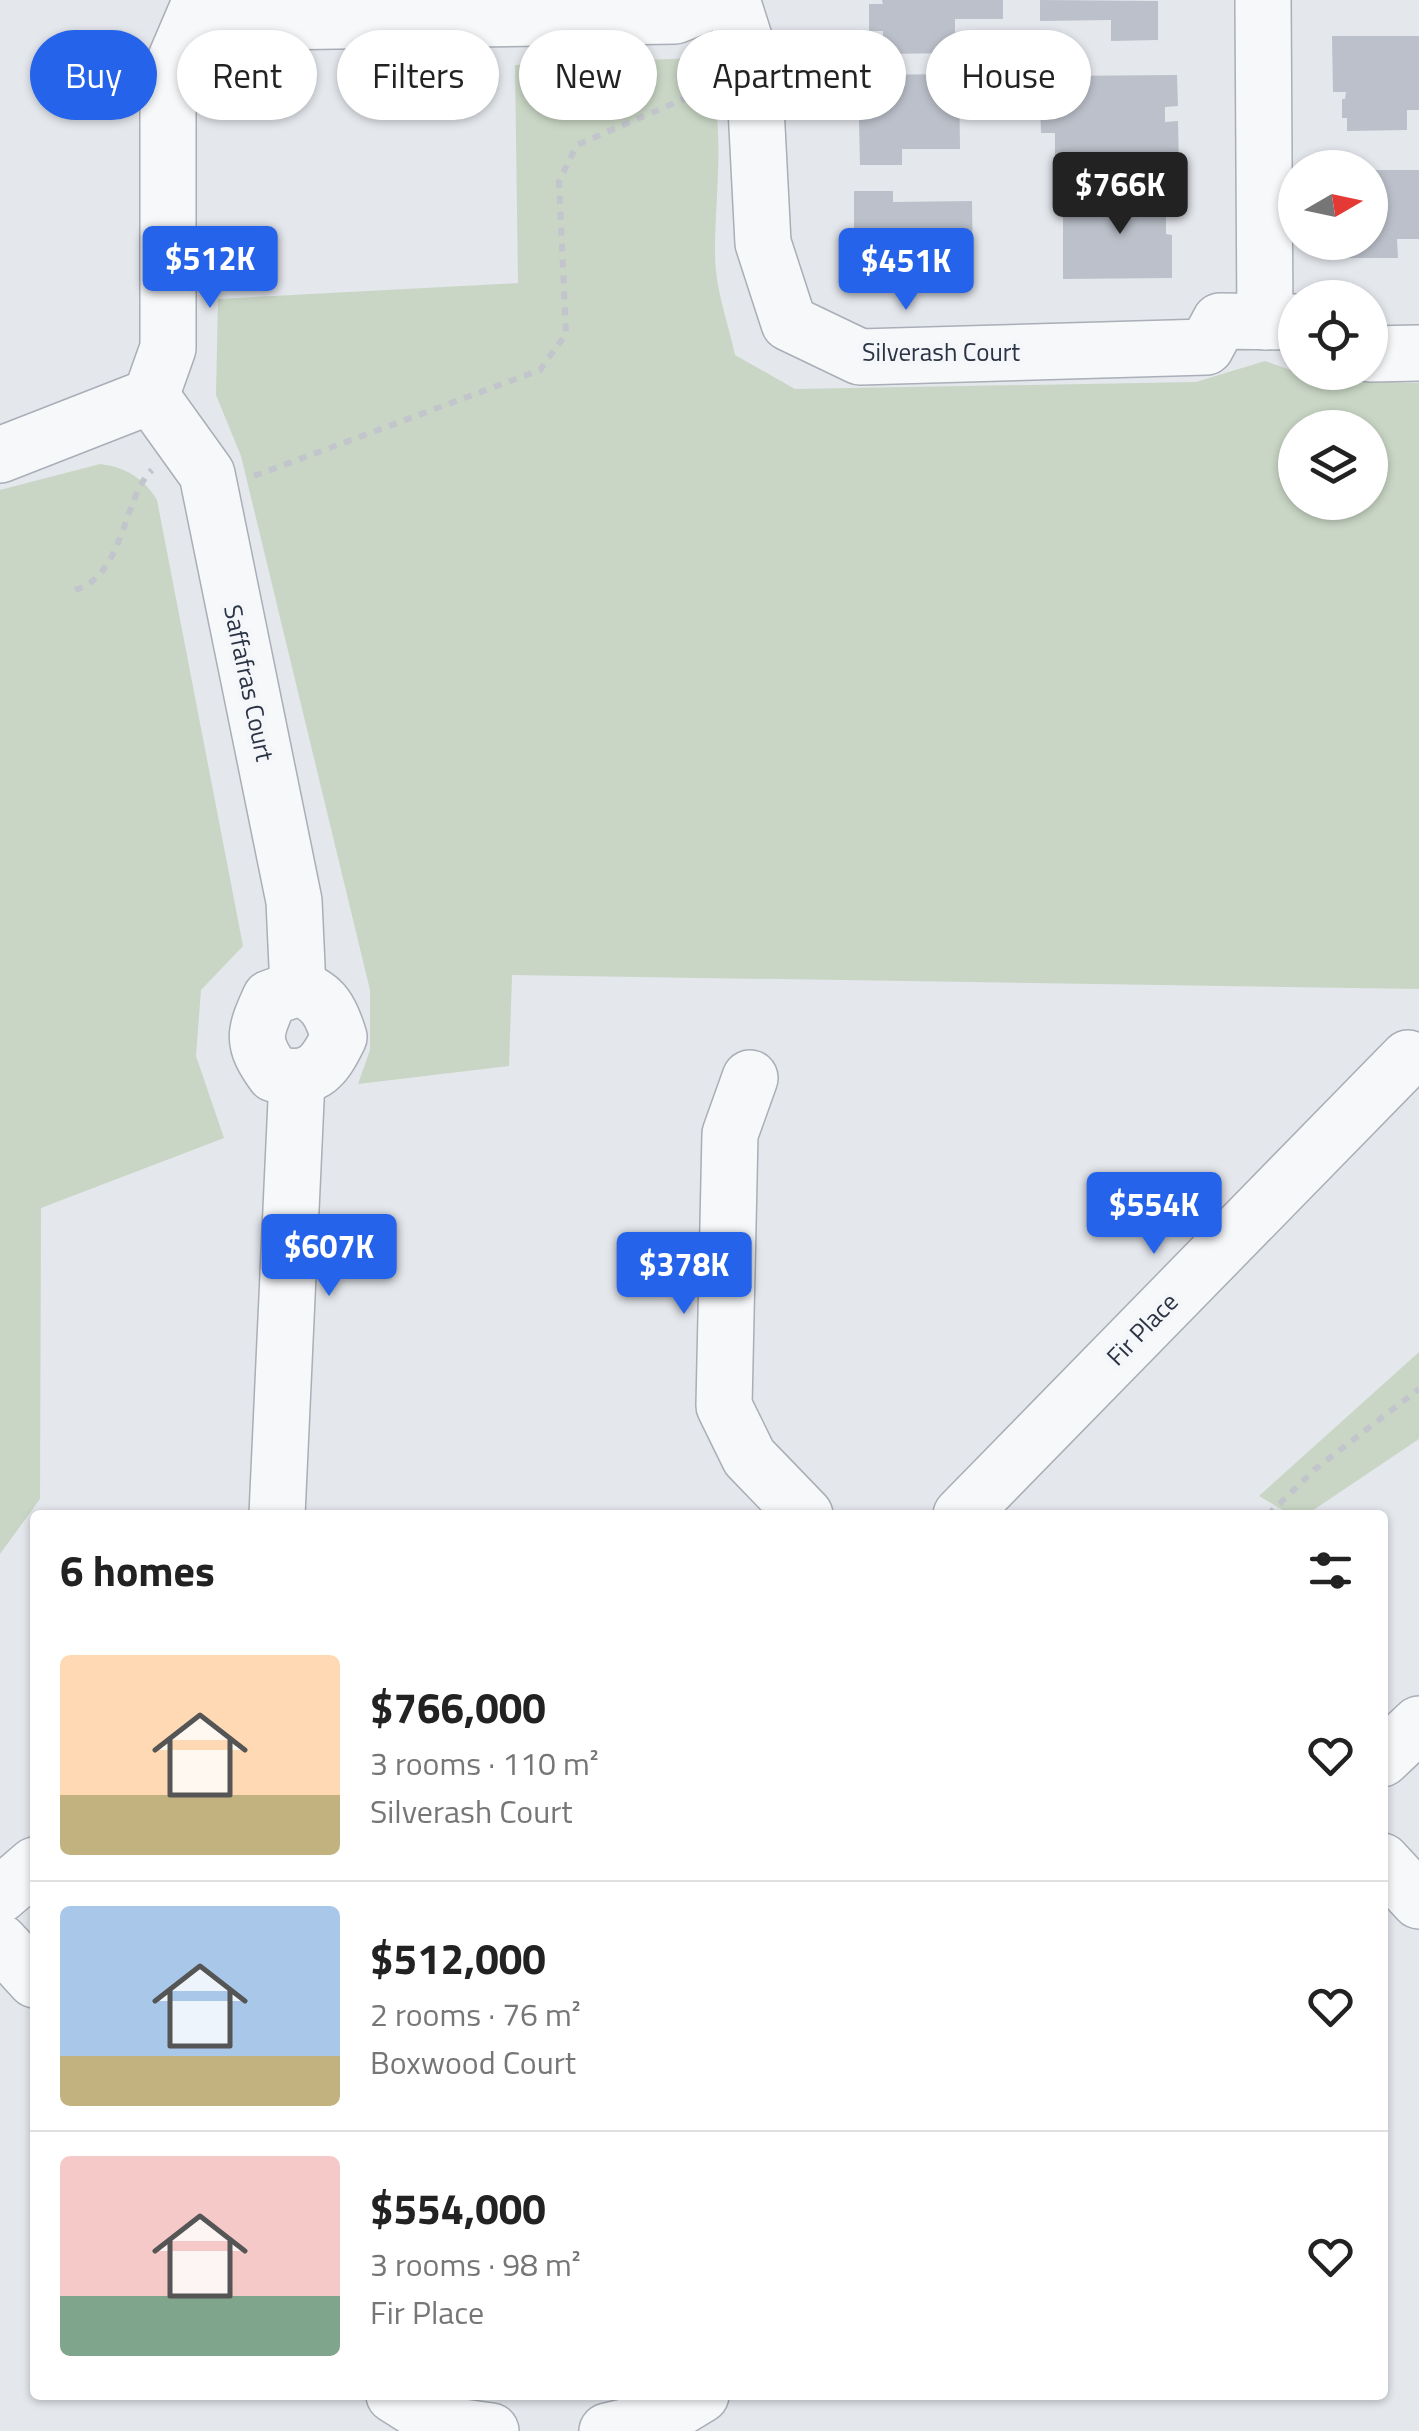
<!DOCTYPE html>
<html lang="en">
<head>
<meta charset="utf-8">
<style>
	:root { --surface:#fff; --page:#f6f6f6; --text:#222; --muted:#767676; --line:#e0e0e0; --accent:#2563eb }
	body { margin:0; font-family:"Titillium Web",sans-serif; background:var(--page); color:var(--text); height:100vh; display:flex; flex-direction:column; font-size:38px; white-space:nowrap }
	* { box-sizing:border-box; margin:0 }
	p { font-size:32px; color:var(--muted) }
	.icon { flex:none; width:55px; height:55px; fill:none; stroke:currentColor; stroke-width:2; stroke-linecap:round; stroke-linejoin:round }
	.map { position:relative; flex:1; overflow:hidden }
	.sheet { position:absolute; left:30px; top:1510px; width:1358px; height:890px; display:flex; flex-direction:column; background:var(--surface); border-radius:10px; box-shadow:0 2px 8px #0004 }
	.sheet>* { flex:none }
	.hud { position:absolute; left:30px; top:30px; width:1360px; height:90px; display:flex; gap:20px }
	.needle { width:65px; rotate:81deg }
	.buttons { position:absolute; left:1278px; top:150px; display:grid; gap:20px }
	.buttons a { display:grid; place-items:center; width:110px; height:110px; border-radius:50%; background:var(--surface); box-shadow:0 2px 8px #0004; font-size:50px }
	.price { position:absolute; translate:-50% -85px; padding:0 22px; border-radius:10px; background:var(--accent); color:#fff; font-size:32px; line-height:65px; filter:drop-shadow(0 2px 5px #0008) }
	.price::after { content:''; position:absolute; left:50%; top:60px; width:30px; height:22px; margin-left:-15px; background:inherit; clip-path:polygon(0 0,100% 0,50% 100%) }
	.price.selected { background:#222; color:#fff }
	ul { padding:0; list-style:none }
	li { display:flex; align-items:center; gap:30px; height:250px; padding:0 30px }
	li+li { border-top:2px solid var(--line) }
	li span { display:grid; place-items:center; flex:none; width:280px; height:200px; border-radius:10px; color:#555 }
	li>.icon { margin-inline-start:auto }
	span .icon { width:120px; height:120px; fill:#fffc; stroke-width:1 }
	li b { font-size:42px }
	h2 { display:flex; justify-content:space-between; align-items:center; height:120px; padding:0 30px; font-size:42px }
	.chip { padding:0 35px; border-radius:45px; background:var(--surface); box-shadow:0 2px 8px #0004; font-size:35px; line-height:90px }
	.chip.selected { background:var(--accent); color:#fff }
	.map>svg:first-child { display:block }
	.green { fill:#c9d6c5; fill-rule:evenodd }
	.building { fill:#bbc0ca }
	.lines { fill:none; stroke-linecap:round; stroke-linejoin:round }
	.minor-casing { stroke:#a9aeb7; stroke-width:58 }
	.path { stroke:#c2c5cb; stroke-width:6; stroke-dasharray:8 8; stroke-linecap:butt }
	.minor { stroke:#f7f8fa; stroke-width:55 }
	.labels { text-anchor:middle; stroke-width:9; stroke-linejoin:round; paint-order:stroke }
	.street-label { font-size:25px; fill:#2b3445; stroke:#f4f6f9 }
</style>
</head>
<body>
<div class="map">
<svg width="1419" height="2431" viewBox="0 0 1419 2431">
	<rect width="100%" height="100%" fill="#e4e7ec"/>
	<!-- green -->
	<g class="green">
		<path d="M696,58C735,95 710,218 716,271C719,299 729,327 735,355L795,389L1196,382L1265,361L1319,380L1419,383V989L512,975L509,1066L358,1084L370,1050V990L241,456L216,395L218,299L518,283L515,65ZM1295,428H1370V502H1295Z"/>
		<path d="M100,464C125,467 144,478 157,500L243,946L201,990L196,1056L224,1138L41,1208L40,1499L0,1554V490Z"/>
		<path d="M1419,1352V1439L1306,1515H1291L1259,1496Z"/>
	</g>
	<!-- building -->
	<g class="building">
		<path d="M882,0H1003V19H955V53L883,54V31H869V4H883Z"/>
		<path d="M1040,0L1158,1V40L1111,41V20L1040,21Z"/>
		<path d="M1332,36H1419V110H1407V130L1347,131V118H1342V99H1345L1346,92H1333Z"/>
		<path d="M959,74L960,149H902V165H860L858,75Z"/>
		<path d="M1177,75L1178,106L1165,107V122L1178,121L1179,168L1055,170V133H1041L1040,100L1054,101V76Z"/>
		<path d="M1370,170H1419V239H1397L1398,258H1328V242H1370Z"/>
		<path d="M1126,180H1166V234L1172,235V278L1063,279V206H1126Z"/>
		<path d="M854,191H893V202L972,201L973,271H895V282H845L844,244H854Z"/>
	</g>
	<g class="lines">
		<defs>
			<g id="minor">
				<path d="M213,0L269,22L675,16L714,0"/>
				<path d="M732,0L754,69L763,243L789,323L860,357L1206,347L1220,321L1295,322"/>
				<path d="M1263,0L1265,322"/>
				<path d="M1370,354L1419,353"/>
				<path d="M151,396L207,474L294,901L298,988"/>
				<path d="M0,455L151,396L168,348V77L201,0"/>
				<path d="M298,988C324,997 331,1011 339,1037C323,1070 312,1082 274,1074C251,1042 254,1033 270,998Z"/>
				<path d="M750,1078L730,1134L724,1406L749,1457L805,1515"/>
				<path d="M277,1515L297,1079"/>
				<path d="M961,1515L1408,1058"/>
				<path d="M1382,1759L1419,1724"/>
				<path d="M1382,1861L1419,1901"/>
				<path d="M0,1895L35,1865"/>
				<path d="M0,1942L35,1980"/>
				<path d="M394,2395L440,2424L491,2431"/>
				<path d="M607,2431L663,2418L701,2395"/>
			</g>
		</defs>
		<!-- minor casing -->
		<use href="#minor" class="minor-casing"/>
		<!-- path -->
		<g class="path">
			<path d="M254,476L540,370L566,334L559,181L577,145L709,88"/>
			<path d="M75,590C125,575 123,497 152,470"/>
			<path d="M1268,1515L1314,1470L1419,1389"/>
		</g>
		<!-- minor -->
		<use href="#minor" class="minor"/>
	</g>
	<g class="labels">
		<!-- street labels -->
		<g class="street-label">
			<text x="941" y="361">Silverash Court</text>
			<text transform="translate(249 683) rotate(78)" y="9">Saffafras Court</text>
			<text transform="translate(1142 1329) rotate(-46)" y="9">Fir Place</text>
		</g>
	</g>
</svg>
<div class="buttons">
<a><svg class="needle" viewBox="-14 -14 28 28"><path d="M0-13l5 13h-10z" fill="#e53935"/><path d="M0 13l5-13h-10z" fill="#767676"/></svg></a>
<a><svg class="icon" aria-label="locate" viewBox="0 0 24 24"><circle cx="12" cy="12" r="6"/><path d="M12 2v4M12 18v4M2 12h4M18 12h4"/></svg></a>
<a><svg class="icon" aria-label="layers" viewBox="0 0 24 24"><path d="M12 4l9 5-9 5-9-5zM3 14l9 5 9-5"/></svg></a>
</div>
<b class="price selected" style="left:1120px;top:237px">$766K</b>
<b class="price" style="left:210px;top:311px">$512K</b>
<b class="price" style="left:906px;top:313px">$451K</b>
<b class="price" style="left:1154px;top:1257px">$554K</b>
<b class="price" style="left:329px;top:1299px">$607K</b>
<b class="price" style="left:684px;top:1317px">$378K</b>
<div class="hud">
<a class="chip selected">Buy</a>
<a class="chip">Rent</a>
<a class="chip">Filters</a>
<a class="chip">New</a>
<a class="chip">Apartment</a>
<a class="chip">House</a>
</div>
<section class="sheet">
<h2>6 homes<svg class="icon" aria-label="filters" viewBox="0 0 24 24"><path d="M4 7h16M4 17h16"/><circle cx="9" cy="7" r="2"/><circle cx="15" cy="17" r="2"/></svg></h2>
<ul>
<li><span style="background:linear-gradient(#ffd9b3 70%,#c2b280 0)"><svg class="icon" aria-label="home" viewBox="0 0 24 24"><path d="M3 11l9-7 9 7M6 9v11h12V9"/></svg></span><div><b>$766,000</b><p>3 rooms · 110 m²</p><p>Silverash Court</p></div><svg class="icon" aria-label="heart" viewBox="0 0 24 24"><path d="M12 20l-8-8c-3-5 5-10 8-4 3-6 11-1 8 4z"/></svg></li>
<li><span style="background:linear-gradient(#a9c7e8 75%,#c2b280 0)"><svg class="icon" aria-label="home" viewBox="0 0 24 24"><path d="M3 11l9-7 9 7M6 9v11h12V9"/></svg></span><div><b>$512,000</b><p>2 rooms · 76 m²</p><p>Boxwood Court</p></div><svg class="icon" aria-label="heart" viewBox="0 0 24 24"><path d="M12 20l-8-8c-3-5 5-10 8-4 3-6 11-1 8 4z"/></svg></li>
<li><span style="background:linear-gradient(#f6c9c9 70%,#7fa58c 0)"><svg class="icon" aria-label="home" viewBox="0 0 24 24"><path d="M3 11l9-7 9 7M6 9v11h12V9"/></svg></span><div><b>$554,000</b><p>3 rooms · 98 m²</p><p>Fir Place</p></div><svg class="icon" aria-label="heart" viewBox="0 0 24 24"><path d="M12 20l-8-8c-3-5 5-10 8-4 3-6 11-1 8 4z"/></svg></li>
</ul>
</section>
</div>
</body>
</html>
